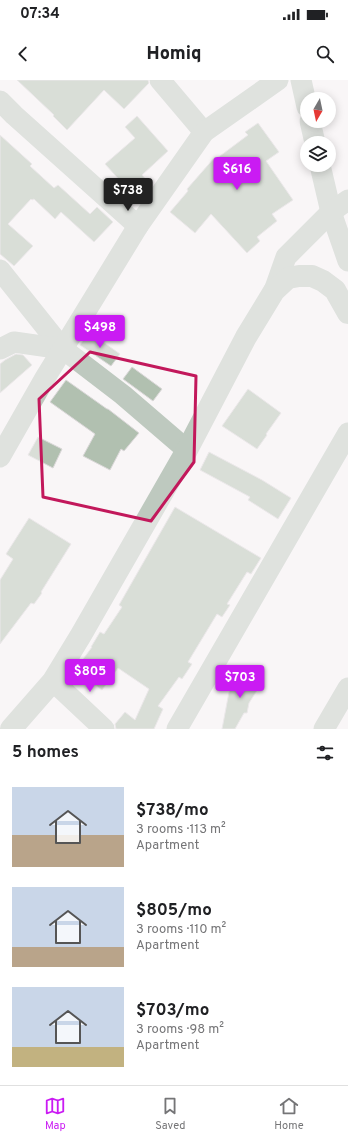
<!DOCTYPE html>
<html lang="en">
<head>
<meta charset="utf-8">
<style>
	:root { --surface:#fff; --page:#f2f2f2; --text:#202124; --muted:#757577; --line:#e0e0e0; --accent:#ca1bf3 }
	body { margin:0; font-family:Overpass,sans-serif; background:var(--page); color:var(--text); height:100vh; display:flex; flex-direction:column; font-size:15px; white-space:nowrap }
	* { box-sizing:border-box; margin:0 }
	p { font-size:13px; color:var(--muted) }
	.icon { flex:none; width:22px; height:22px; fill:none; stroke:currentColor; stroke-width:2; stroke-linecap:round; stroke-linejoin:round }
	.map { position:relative; height:649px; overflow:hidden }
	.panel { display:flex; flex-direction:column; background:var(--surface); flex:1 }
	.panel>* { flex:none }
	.needle { width:26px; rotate:189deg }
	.tools { position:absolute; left:300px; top:12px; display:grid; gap:8px }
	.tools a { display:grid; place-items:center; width:36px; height:36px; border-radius:50%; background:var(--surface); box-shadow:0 2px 10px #0003; font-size:20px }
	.price { position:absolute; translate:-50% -34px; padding:0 9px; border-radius:4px; background:var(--accent); color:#fff; font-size:13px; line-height:26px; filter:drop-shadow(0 1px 2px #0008) }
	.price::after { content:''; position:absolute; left:50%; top:24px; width:12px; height:9px; margin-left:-6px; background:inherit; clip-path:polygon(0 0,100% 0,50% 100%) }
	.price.selected { background:#222; color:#fff }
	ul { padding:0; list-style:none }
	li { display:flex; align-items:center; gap:12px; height:100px; padding:0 12px }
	li span { display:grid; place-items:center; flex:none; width:112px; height:80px; border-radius:0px; color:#555 }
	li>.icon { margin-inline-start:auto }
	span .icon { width:48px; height:48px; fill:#fffc; stroke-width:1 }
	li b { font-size:17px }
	h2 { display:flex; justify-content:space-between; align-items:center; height:48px; padding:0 12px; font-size:17px }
	.status { display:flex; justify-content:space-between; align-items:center; height:28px; padding:0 20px; background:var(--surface); direction:ltr }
	.status svg { height:11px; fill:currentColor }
	header { display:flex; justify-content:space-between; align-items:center; height:52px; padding:0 12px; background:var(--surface); font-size:18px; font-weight:800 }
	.tabs { display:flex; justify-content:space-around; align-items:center; height:56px; border-top:1px solid var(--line); background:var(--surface); font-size:11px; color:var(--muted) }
	.tabs a { display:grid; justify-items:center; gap:2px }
	.tabs .selected { color:var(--accent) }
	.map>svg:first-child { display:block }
	.building { fill:#b1c0b0; stroke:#dbd8d9 }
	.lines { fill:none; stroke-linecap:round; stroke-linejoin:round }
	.minor { stroke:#bec9bf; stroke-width:21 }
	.tertiary { stroke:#bec9bf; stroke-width:22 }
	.marked { fill:none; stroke:#c2185b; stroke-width:3; stroke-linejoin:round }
</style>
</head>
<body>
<div class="status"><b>07:34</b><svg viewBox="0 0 49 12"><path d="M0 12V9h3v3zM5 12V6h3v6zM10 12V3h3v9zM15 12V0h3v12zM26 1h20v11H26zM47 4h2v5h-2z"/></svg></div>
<header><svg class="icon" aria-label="back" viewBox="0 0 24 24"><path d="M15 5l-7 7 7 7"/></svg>Homiq<svg class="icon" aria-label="search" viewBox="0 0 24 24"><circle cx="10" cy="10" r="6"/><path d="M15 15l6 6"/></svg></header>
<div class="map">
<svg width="348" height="649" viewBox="0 0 348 649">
	<rect width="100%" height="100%" fill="#f9f6f7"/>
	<!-- building -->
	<g class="building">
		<path d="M17,0H148L149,3L124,29L104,10L67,50L53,36L54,35Z"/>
		<path d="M137,36L168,71L142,95L149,103L134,116L105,84L135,58L125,47Z"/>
		<path d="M258,43L279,72L266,81L293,120L272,134L277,141L257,157L260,161L247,173L211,134L195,153L170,132L188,111L187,109L215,77L216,79L248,55L245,52Z"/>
		<path d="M0,55L32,84L30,86L54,108L58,105L90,134L97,127L113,142L94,162L61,132L55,139L34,119L32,120L31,119L8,144L33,166L14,186L0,174Z"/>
		<path d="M89,252L120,274L111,286L80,265Z"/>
		<path d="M16,274L23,275L32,285L0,313V284L5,280Z"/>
		<path d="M132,287L162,309L153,321L123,299Z"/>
		<path d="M66,300L107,329H108L139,353L124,371L121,369L110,390L83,376L95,354L50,322Z"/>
		<path d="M248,309L281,333L266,354L267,355L257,369L222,346Z"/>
		<path d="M38,357L62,369L53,388L28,375Z"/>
		<path d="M209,372L262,400L291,418L278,439L248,420L250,417L200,390Z"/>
		<path d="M175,427L261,478L251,494L247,492L227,524L230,525L222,537L217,534L188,582L192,584L182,599L179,597L158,626L163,629L154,649H116L115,644L125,632L135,640L149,609L118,588L102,610L75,590L92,567H91L100,552L104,554L122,527L119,525Z"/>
		<path d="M29,438L71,464L41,512L42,513L34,524L31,523L0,564V500L13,479L6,474Z"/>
		<path d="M244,589L263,601L249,623L247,633H244L235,649H222L229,612Z"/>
	</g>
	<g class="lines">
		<!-- minor -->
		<g class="minor">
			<path d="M160,0L204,52"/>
			<path d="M301,0L307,27"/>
			<path d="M0,21L14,35L138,146"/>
			<path d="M310,41L315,63"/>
			<path d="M320,85L331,132L348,181"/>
			<path d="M0,190L63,269"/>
			<path d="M274,211L286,177L331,132L348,120"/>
			<path d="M0,269L14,262L63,269L123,315L187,370"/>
			<path d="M0,377L45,298L138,146L204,52L278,0"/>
			<path d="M53,601L104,649"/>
			<path d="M177,649L348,353"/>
			<path d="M324,649L348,608"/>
		</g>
		<!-- tertiary -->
		<path class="tertiary" d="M11,649L53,601L81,555L187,370L246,257L274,211L288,198L299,196H312L323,201L335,210L348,233"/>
	</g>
	<!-- marked area -->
	<path d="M0 0H348V649H0ZM90,272L196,296L194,382L151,441L43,417L39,319Z" fill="#f9f6f7" fill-opacity=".55" fill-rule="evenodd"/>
	<path class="marked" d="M90,272L196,296L194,382L151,441L43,417L39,319Z"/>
</svg>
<div class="tools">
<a><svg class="needle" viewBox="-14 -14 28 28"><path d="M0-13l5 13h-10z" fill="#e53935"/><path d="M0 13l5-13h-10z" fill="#757577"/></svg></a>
<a><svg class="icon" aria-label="layers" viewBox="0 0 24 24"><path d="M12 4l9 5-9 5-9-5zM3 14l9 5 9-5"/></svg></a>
</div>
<b class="price" style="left:237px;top:111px">$616</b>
<b class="price selected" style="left:128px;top:132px">$738</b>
<b class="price" style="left:100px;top:269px">$498</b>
<b class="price" style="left:90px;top:613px">$805</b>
<b class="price" style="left:240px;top:619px">$703</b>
</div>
<section class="panel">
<h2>5 homes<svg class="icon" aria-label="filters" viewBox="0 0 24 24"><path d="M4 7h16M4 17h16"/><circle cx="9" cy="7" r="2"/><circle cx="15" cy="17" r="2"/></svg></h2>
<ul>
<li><span style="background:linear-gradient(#c9d6e8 60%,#b9a48a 0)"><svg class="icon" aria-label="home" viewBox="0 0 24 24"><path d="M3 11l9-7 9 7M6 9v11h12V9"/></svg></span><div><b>$738/mo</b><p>3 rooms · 113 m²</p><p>Apartment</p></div></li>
<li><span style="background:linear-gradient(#c9d6e8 75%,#b9a48a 0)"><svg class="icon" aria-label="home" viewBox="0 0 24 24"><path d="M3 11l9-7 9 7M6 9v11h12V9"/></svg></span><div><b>$805/mo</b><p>3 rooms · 110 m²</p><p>Apartment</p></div></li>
<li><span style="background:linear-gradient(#c9d6e8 75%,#c2b280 0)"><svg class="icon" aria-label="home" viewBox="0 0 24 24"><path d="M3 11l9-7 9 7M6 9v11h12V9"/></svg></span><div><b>$703/mo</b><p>3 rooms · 98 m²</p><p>Apartment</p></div></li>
</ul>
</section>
<nav class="tabs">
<a class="selected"><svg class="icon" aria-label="map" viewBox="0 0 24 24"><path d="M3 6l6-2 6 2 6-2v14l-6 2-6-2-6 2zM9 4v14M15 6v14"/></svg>Map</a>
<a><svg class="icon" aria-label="saved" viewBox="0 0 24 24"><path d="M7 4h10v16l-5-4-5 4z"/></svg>Saved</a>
<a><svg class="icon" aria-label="home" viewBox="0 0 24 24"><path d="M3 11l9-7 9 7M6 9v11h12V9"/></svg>Home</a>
</nav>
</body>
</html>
